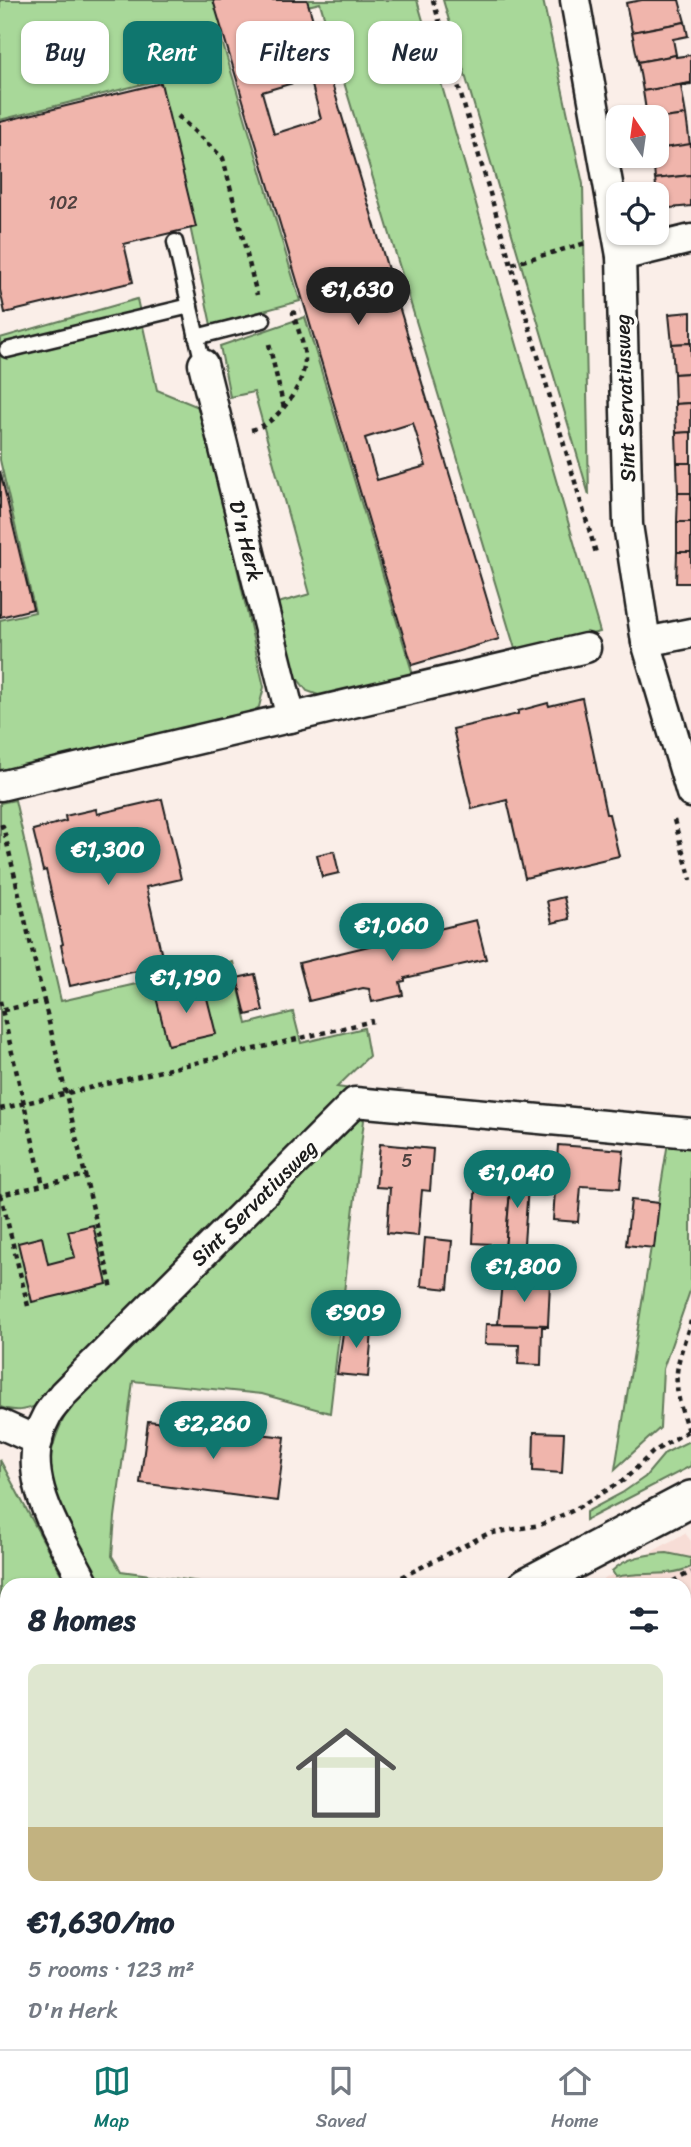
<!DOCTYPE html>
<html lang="en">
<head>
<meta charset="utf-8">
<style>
	:root { --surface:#fff; --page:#f6f6f7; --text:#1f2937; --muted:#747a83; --line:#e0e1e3; --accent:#0f766e }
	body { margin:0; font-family:Sriracha,sans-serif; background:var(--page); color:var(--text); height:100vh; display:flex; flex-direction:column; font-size:26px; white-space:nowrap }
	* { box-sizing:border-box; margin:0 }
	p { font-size:23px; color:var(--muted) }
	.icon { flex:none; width:38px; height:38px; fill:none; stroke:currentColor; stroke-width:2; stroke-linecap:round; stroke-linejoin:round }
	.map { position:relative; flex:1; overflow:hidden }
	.details { position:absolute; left:0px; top:1578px; width:691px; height:471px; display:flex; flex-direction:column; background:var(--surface); border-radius:21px 21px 0 0; box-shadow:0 2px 5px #0004 }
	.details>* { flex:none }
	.banner { position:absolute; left:21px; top:21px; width:649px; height:63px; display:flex; gap:14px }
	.needle { width:46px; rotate:347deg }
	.fabs { position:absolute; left:606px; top:105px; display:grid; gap:14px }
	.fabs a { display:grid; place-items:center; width:63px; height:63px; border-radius:14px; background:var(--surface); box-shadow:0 2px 5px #0004; font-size:35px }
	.price { position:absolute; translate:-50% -60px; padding:0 16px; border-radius:24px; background:var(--accent); color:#fff; font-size:23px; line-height:46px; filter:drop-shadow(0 2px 4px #0008) }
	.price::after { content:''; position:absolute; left:50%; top:42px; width:21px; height:16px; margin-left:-10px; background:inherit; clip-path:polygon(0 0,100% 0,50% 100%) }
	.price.selected { background:#222; color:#fff }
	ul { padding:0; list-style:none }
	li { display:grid; align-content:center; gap:14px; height:371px; padding:0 28px }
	li span { display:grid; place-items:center; height:217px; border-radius:14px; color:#555 }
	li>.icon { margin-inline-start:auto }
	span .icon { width:126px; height:126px; fill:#fffc; stroke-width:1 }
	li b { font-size:30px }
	h2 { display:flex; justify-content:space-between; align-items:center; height:84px; padding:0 28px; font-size:30px }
	.chip { padding:0 24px; border-radius:14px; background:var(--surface); box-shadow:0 2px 5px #0004; font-size:24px; line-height:63px }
	.chip.selected { background:var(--accent); color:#fff }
	.tabs { display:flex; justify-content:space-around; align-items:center; height:98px; border-top:2px solid var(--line); background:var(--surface); font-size:19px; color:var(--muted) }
	.tabs a { display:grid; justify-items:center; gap:4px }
	.tabs .selected { color:var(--accent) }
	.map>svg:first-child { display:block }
	.built { fill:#f7ddd6 }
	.green { fill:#a8d899; stroke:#627a5a; stroke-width:2 }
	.building { fill:#f0b5ac; stroke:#1c1c1c; stroke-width:2; fill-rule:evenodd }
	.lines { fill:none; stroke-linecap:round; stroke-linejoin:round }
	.service-casing { stroke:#1c1c1c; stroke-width:19 }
	.minor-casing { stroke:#1c1c1c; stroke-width:33 }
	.tertiary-casing { stroke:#1c1c1c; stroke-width:40 }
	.path { stroke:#1c1c1c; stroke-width:4.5; stroke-dasharray:5 5; stroke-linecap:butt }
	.service { stroke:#fdfcf7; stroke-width:14 }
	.minor { stroke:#fdfcf7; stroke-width:28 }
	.tertiary { stroke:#fdfcf7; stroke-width:35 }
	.labels { text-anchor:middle; stroke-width:7; stroke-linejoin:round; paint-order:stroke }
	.number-label { font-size:18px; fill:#514240 }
	.street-label { font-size:21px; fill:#1c1c1c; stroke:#fdfcf7 }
</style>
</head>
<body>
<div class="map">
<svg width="691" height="2049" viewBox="0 0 691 2049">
	<rect width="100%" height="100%" fill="#faeee8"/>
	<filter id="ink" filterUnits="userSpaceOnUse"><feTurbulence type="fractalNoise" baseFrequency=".0143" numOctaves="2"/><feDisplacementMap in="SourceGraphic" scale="14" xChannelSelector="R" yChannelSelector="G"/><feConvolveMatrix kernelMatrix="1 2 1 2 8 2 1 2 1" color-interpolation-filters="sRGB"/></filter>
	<g filter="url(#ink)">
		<!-- built -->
		<path class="built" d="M685,1533L691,1541V2049H517L511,2042H684V1586L594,1585Z"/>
		<!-- green -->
		<g class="green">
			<path d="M0,0H417L600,632L516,652L320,3L218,28L300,301L211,325L159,80L0,120Z"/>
			<path d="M443,0H543L583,184L589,495Z"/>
			<path d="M137,299L157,390L201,408L264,687L259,707L242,720L0,773V620L35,612L0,460V338Z"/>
			<path d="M305,317L414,678L327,698L307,691L294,674L278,603L310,594L254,392L230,397L220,346Z"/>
			<path d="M15,800L61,1001L233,962L247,1024L293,1012L301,1043L364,1028L369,1056L337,1087L351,1089L39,1405C25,1410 15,1413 0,1407V803Z"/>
			<path d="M360,1117L364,1120L330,1413L262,1394L133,1381L115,1517L112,1556L121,1571L222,1585H98C82,1552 42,1487 52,1450C57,1429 68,1410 78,1391L332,1135Z"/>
			<path d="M669,1136L691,1138V1288L663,1369L660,1428L615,1469Z"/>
			<path d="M691,1440V1466L586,1520V1512L622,1493L645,1477L665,1453Z"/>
			<path d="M0,1460L67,1585L7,1586V1810L0,1815Z"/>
			<path d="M667,1553L691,1558V1567C666,1578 642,1571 616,1577L612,1571C626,1557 648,1554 667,1553Z"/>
			<path d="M7,1912V1958L0,1963V1916Z"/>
			<path d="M494,2042H534L539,2049H500Z"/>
		</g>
		<!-- building -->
		<g class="building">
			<path d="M213,0H307L499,639L412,665ZM310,78L321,119L274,134L262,92ZM413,423L426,466L377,480L365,438Z"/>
			<path d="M642,0H679L685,22L632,32L626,3Z"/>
			<path d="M685,22L688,36L673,39L676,55L638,62L632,32Z"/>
			<path d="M676,55V57L691,55V83L643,91L638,62Z"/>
			<path d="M161,83L196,227L124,244L133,282L5,313L0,290V122Z"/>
			<path d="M691,83V85L681,86L686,115L656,119L647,117L643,91Z"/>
			<path d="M686,115L690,145L656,149V119Z"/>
			<path d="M691,144V175L655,179L653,156H656V149Z"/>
			<path d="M691,175V206L659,209L655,179Z"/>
			<path d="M691,312V343L672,344L669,314Z"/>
			<path d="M691,343V373L674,374L672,344Z"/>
			<path d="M691,373V403L675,404L674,374Z"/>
			<path d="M691,403V432L676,433L675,404Z"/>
			<path d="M691,432V463H677L676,433Z"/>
			<path d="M677,463H691V493H678Z"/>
			<path d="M0,471L33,609L0,617Z"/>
			<path d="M678,493H691V522H677Z"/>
			<rect x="677" y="522" width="14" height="30"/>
			<path d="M677,552H691V583H676Z"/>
			<path d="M582,698L606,814H609L619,856L525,878L507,800L472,809L453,729L518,714V711L548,703L549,706Z"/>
			<path d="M162,799L181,879L146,887L164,965L70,986L61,945L63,944L46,870L43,871L33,830L66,821L65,816L96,809L97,814Z"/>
			<path d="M334,851L339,873L322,877L317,855Z"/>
			<path d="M564,897L569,919L552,923L547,901Z"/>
			<path d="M476,920L486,959L405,978V981L400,982L403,995L372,1002L369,989L363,988L309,1001L299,963Z"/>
			<path d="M255,974L263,1011L246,1015L237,978Z"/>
			<path d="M204,986L216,1034L168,1045L156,997Z"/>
			<path d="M380,1144L433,1149L430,1191L422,1190L418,1236L387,1233L390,1188L376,1187Z"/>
			<path d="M558,1145L624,1150L620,1188L581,1186L578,1222L553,1220Z"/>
			<path d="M477,1152L513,1155L504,1262H501L500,1280L486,1279L490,1244L473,1243Z"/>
			<path d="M513,1155L530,1157L523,1258L515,1263L504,1262Z"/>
			<path d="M631,1200L659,1203L654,1248L626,1245Z"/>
			<path d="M93,1225L107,1284L32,1302L18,1243L42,1237L48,1264L75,1257L68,1231Z"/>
			<path d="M425,1238L452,1241L448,1289L421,1286Z"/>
			<path d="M502,1282L550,1283L548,1325L498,1324Z"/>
			<path d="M354,1318L373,1320L368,1377L337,1374L343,1333L352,1334Z"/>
			<path d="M486,1324L548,1325V1327H542L541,1365L518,1364L519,1345L485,1344Z"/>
			<path d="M148,1421L285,1437L277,1501L140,1483Z"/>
			<path d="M534,1432L564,1433L562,1473L533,1471Z"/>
			<path d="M691,1858V2049H544L539,2042H684V1862Z"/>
			<path d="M1,2009L7,2016V2042H27L32,2049H0Z"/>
			<path d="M27,2042H83L74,2049H51L46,2043L38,2049H32Z"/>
			<path d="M360,2042H397L402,2049H351Z"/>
		</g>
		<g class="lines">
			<defs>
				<g id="service">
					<path d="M175,242L203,364"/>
					<path d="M196,337L263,320"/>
					<path d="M7,350L190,306"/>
				</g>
				<g id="minor">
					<path d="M575,0L621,256L628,525L646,642L691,793"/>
					<path d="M621,256L691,239"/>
					<path d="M203,364L291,718"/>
					<path d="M646,642L691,633"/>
					<path d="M0,786L586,648"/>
					<path d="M0,1424L38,1441"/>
					<path d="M86,1586C60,1535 14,1473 47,1415C51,1408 58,1401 63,1394L355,1102L691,1133"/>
					<path d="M251,2042L257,2049"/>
					<path d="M162,2049L171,2042"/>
				</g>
				<g id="tertiary">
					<path d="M526,1586L691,1499"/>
					<path d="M0,1870L7,1866"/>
				</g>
			</defs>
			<!-- service casing -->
			<use href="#service" class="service-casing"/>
			<!-- minor casing -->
			<use href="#minor" class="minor-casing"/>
			<!-- tertiary casing -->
			<use href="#tertiary" class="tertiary-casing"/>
			<!-- path -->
			<g class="path">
				<path d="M433,0L596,553"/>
				<path d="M178,116L223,158L257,295"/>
				<path d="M512,264L586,243"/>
				<path d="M269,344L284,408"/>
				<path d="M251,430C277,425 304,386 305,360C305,346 297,327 293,313L301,311"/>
				<path d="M674,820L691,880"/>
				<path d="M0,827L3,826L44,1001L0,1011"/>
				<path d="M0,1001L43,1185"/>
				<path d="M44,1001L85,1175"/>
				<path d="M0,1109L373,1021"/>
				<path d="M28,1306L1,1195L85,1175L112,1289"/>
				<path d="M688,1431C671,1379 674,1372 691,1321"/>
				<path d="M384,1586L487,1534L540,1525L572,1511L624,1480L653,1452L691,1429"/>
				<path d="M624,1586L639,1582L662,1586"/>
				<path d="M664,1586L691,1572"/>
				<path d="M684,1615L688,1620"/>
				<path d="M684,1667L691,1676"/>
				<path d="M0,1824L7,1819"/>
			</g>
			<!-- service -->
			<use href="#service" class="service"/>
			<!-- minor -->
			<use href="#minor" class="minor"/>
			<!-- tertiary -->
			<use href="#tertiary" class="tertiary"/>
		</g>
	</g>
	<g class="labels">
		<!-- number labels -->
		<g class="number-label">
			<text x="63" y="209">102</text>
			<text x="407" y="1167">5</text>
		</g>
		<!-- street labels -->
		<g class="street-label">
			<text transform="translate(625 398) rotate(-92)" y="7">Sint Servatiusweg</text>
			<text transform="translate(246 541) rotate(76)" y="7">D'n Herk</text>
			<text transform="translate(254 1203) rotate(-45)" y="7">Sint Servatiusweg</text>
		</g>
	</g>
</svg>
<div class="fabs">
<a><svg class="needle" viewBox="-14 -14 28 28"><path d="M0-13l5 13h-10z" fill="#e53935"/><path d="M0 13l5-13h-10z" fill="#747a83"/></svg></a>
<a><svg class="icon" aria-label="locate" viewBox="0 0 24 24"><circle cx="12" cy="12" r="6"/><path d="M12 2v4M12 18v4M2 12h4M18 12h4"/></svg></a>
</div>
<b class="price selected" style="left:358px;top:327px">€1,630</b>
<b class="price" style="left:108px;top:887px">€1,300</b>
<b class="price" style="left:392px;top:963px">€1,060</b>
<b class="price" style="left:186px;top:1015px">€1,190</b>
<b class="price" style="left:517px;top:1210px">€1,040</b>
<b class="price" style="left:524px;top:1304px">€1,800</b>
<b class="price" style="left:356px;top:1350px">€909</b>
<b class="price" style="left:213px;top:1461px">€2,260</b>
<div class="banner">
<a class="chip">Buy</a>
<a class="chip selected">Rent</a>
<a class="chip">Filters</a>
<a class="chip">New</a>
</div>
<section class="details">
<h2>8 homes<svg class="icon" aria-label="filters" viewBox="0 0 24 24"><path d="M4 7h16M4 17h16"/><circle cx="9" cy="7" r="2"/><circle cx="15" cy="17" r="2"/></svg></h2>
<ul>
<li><span style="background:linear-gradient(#dfe7d0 75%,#c2b280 0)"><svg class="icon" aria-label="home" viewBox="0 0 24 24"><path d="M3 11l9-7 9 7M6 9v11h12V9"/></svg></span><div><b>€1,630/mo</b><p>5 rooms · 123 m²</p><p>D'n Herk</p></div></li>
</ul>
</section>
</div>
<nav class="tabs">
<a class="selected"><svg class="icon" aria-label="map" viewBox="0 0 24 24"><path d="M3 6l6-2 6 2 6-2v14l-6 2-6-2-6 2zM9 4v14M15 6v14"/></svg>Map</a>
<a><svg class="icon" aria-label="saved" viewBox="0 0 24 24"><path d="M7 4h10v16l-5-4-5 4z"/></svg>Saved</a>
<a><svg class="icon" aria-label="home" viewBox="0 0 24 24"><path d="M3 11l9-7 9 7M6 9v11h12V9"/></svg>Home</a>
</nav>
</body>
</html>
